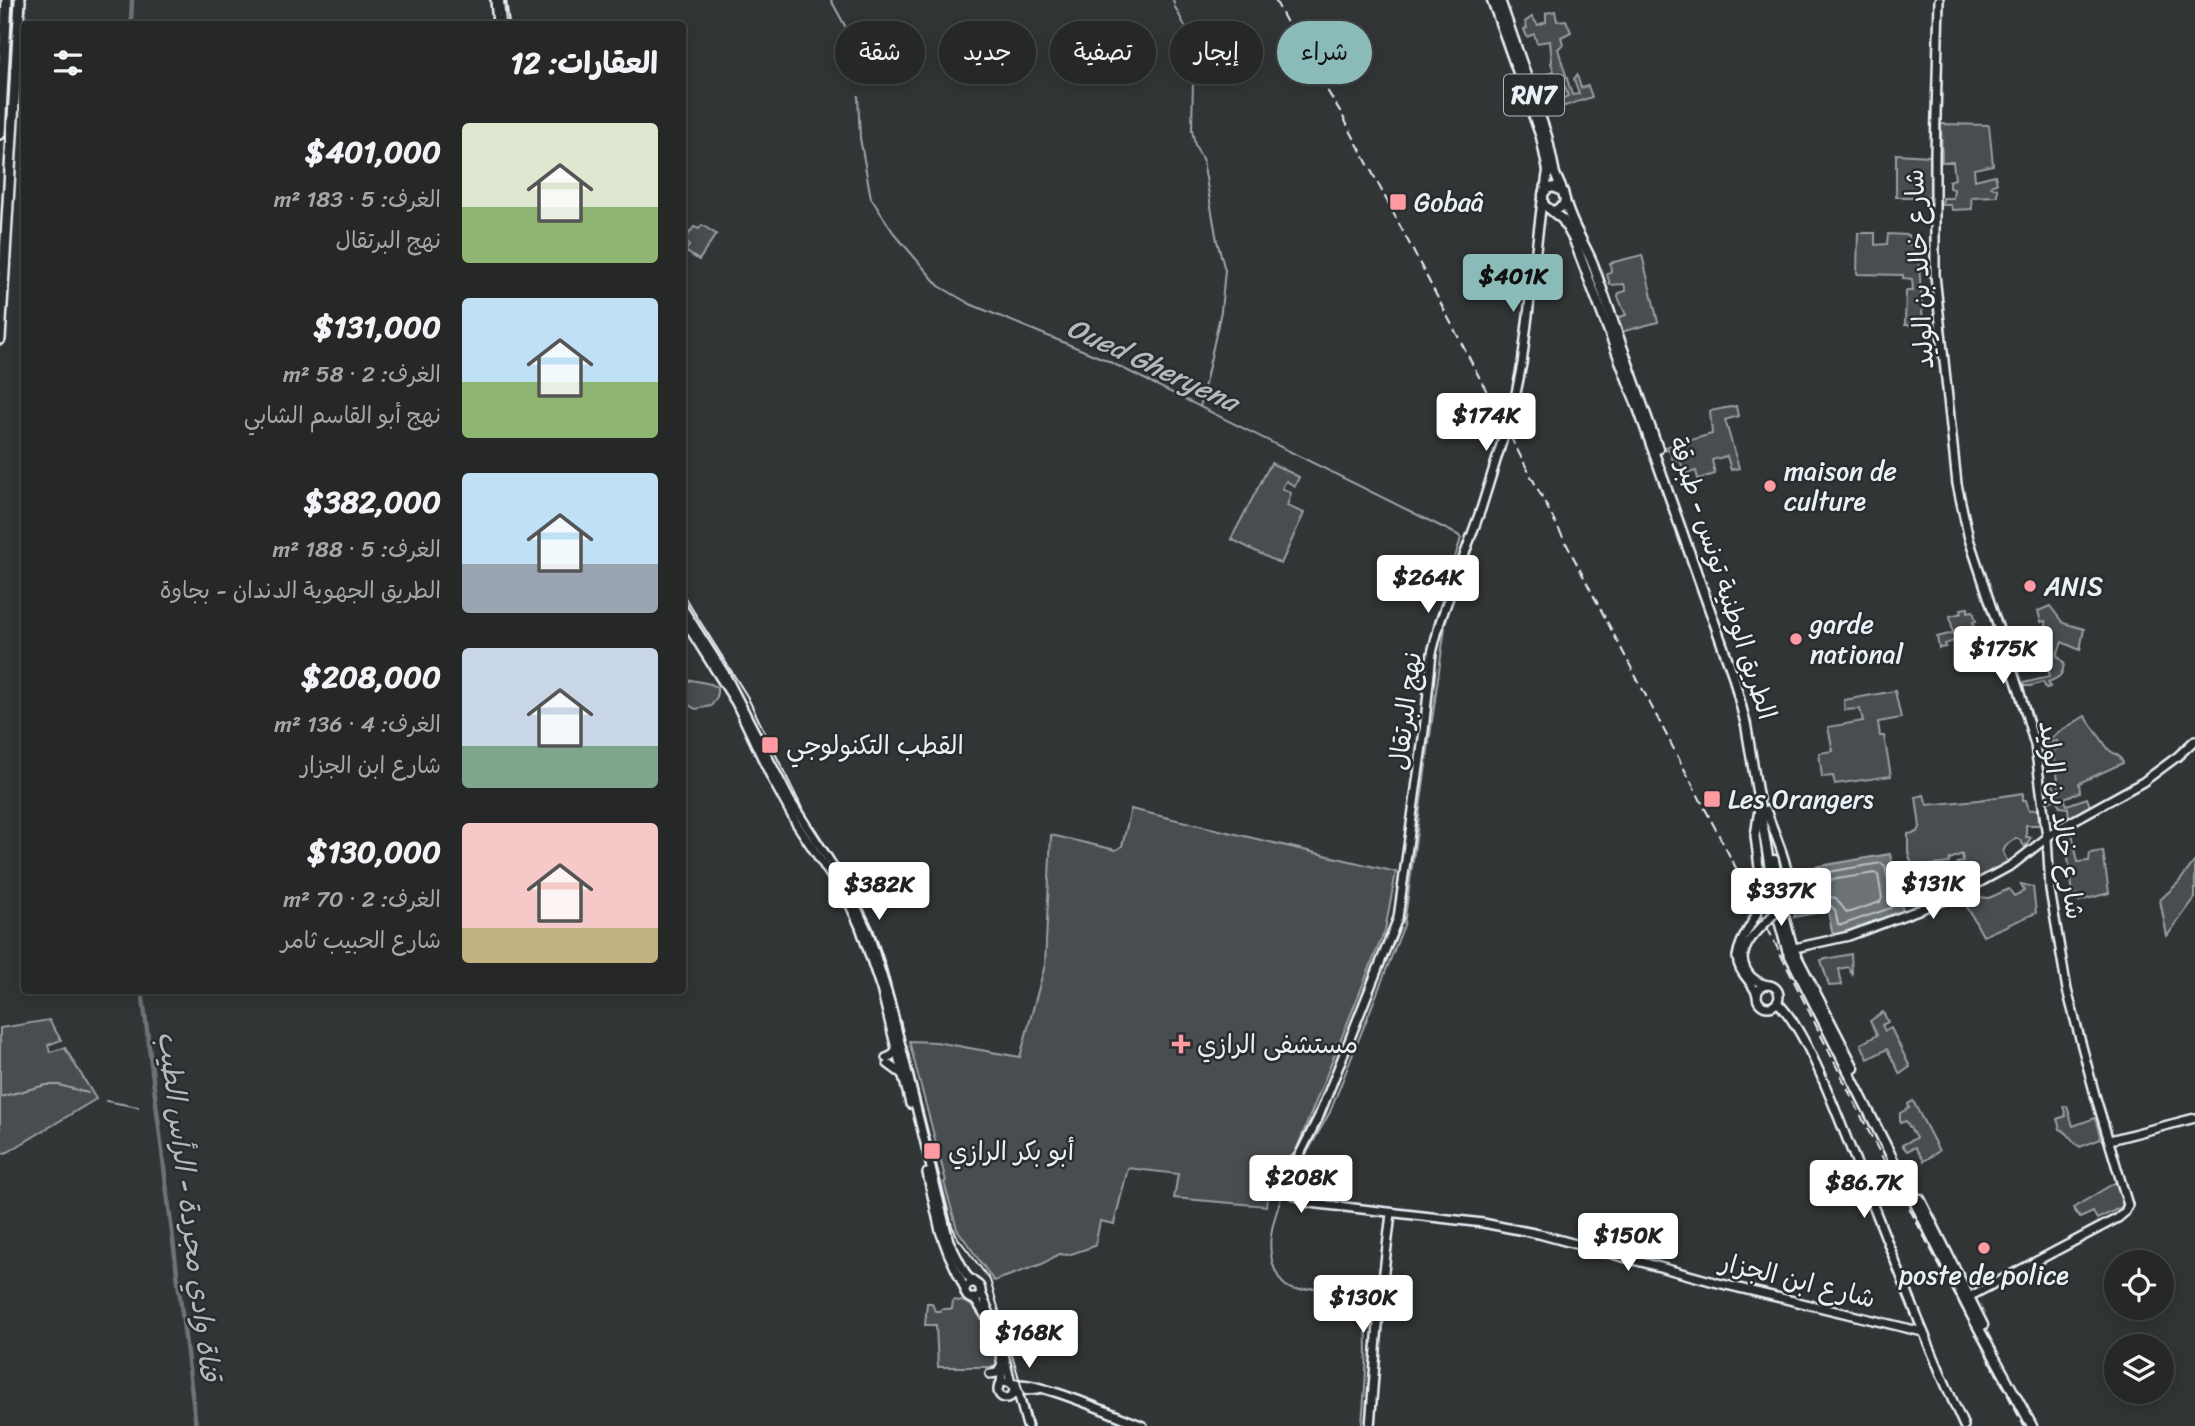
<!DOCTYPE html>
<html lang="ar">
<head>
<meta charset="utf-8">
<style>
	:root { --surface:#262828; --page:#323434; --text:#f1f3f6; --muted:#a4a6a8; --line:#424445; --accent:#8bbbb9 }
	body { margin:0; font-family:Sriracha,"Playpen Sans Arabic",sans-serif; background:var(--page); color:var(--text); direction:rtl; height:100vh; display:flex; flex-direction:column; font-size:26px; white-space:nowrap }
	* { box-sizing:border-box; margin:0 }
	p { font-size:23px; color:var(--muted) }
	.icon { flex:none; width:38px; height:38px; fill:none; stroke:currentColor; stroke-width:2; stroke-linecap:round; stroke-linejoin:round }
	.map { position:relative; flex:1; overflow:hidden; direction:ltr }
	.drawer { position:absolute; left:21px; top:21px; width:665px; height:973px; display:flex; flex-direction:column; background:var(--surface); border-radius:7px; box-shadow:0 4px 18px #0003,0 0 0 2px var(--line); direction:rtl }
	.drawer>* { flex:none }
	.top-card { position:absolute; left:707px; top:21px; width:665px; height:63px; direction:rtl; display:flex; gap:14px }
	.buttons { position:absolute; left:2104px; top:1250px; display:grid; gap:14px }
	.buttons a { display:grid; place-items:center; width:70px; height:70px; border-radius:50%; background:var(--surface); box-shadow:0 4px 18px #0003,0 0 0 2px var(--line); font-size:35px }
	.price { position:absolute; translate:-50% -60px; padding:0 16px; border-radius:7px; background:#fff; color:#222; font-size:23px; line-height:46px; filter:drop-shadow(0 2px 4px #0008) }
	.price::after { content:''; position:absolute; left:50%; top:42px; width:21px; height:16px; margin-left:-10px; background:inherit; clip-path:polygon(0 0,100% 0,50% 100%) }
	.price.on { background:var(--accent); color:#111 }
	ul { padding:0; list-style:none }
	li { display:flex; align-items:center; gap:21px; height:175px; padding:0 28px }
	li span { display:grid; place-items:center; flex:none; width:196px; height:140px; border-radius:7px; color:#555 }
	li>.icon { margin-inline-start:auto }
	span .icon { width:84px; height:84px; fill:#fffc; stroke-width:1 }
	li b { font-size:30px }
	h2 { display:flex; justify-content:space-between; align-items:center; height:84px; padding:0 28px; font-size:30px }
	.chip { padding:0 24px; border-radius:32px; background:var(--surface); box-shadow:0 4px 18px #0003,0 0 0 2px var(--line); font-size:24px; line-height:63px }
	.chip.on { background:var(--accent); color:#111 }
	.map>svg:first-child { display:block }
	.green { fill:#494d4f; stroke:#989fa4; stroke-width:2 }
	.water { fill:#6e7376; stroke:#9fa5aa; stroke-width:2 }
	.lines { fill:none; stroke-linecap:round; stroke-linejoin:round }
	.shore { stroke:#b7bfc4; stroke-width:2 }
	.stream { stroke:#9fa5aa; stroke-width:2 }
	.canal { stroke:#6e7376; stroke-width:4.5 }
	.secondary-casing { stroke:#e8f1f8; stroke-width:12 }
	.primary-casing { stroke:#e8f1f8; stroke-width:13 }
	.highway-casing { stroke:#e8f1f8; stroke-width:14 }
	.secondary { stroke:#2a2d2e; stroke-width:7 }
	.primary { stroke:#2a2d2e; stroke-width:8 }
	.highway { stroke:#2a2d2e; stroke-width:9 }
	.tram { stroke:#e8f1f8; stroke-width:2 }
	.rail { stroke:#e8f1f8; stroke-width:2; stroke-dasharray:10 5; stroke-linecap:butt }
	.secondary-bridge-casing { stroke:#e8f1f8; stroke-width:12; stroke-linecap:butt }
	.secondary-bridge { stroke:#2a2d2e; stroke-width:7 }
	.poi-dot { fill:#ff9aa2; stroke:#2a2d2e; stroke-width:2.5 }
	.labels { text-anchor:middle; stroke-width:5; stroke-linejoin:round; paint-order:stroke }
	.shield { fill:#2a2d2e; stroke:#afb6bb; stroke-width:2 }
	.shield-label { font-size:24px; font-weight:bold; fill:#e8f1f8 }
	.poi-label { font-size:26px; fill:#e8f1f8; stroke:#2a2d2e; text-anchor:start }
	.street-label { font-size:26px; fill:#e8f1f8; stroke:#2a2d2e }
	.water-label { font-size:28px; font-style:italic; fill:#b1b8be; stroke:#2a2d2e }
</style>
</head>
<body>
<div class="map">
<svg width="2195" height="1426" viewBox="0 0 2195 1426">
	<rect width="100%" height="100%" fill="#323536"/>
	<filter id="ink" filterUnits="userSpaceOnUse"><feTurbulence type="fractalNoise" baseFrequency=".0143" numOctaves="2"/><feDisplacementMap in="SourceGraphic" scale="14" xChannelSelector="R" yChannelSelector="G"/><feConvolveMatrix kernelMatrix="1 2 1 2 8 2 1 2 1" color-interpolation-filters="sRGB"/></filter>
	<g filter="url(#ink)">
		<!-- green -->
		<g class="green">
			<path d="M1555,11L1557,21L1566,20L1571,32L1561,37L1563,44L1558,49L1572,95L1579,94L1574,79L1577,75L1581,88L1588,86L1592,97L1562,107L1561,99L1568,96L1565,87L1552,90L1545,75L1554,71L1551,63L1552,62L1550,41L1537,43L1534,34L1527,37L1524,29L1527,28L1525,22L1532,17L1538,25L1546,22V13Z"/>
			<path d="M1941,124L1989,125L1993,165L1974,169L1975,180L1995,175L1997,183L1992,184L1991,187L1997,188V196L1971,197L1972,209L1952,210L1951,205H1942L1943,198H1953L1954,189L1949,188V181L1955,179L1953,162H1942Z"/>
			<path d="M1896,154L1930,156V197H1896Z"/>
			<path d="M702,225L716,234L699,260L685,251L689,246L685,239L694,227L699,229Z"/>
			<path d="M1858,233H1875V245L1887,244L1888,234L1908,235L1909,244L1918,248L1923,325H1905L1906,291H1913L1912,279L1903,278V275L1857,274Z"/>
			<path d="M1642,255L1658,322L1621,332L1616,318L1626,315L1618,297L1619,293L1626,291L1624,284L1610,285L1607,274L1611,271L1610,263Z"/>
			<path d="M1736,406L1738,416L1725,420L1739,468L1731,470L1727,456L1712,460L1715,474L1698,479L1696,471L1685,474L1680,461H1673L1669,449L1665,450V447L1712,434L1710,411Z"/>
			<path d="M1271,463L1299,477L1295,486L1286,481L1282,488L1291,493L1287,506L1304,513L1281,564L1231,539Z"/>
			<path d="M2050,606L2063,623L2084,629L2080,650L2062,642L2057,655L2064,663C2063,676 2059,678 2048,682L2050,687L2046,688L2043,682L2031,686H2023V683L2049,677V661L2054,658L2045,621L2041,622L2038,611Z"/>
			<path d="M1968,608V612L1973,611L1976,621L1973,622L1976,636L1964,639L1965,644L1958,645L1956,640L1945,644L1946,647L1939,648L1937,637L1953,633L1950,616L1962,613L1961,609Z"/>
			<path d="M691,680L711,684L717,687V697L711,706L696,709C684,704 680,694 686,683Z"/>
			<path d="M1895,691L1901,718L1878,722L1880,736H1884L1891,776L1835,784L1833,776L1822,777L1819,753L1833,751L1828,727L1863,721L1860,709L1845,710L1844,700Z"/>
			<path d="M2085,716L2109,750L2120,757L2123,763L2079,783L2080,792L2064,798L2067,805L2087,798L2090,806L2069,818L2068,808L2060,807L2057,799L2048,802L2047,786L2054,785L2056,793L2060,792L2053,750L2059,748L2057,741L2046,743L2057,733Z"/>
			<path d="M2023,793V800H2026L2029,810L2038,809L2039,825H2026V837H2031L2026,845L2027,850L2020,840L2016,838L2006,845L2003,852L2008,863L1940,897L1936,876L1932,872L1956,866L1957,863L1963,862L1962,854L1950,859L1949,863L1924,866L1914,871L1908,852V834L1918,832L1920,827L1916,797L1924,795L1927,805L1978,800Z"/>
			<path d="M1131,809L1396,872L1385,930L1295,1153C1272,1169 1269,1178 1266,1206L1174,1198L1178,1174L1128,1168L1114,1224L1100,1221L1095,1246L1068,1255L1059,1254L1042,1264L994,1281L957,1229L944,1182L946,1181L909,1041L936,1042L1020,1057L1045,965L1051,835L1116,850L1122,846Z"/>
			<path d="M2064,828H2071L2078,862L2089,861L2090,853L2103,851L2109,893L2079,901L2080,896L2073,894Z"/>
			<path d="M2195,861V898L2167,936L2160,900L2178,883Z"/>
			<path d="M2021,884L2033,887L2036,913L1983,936L1965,903L1978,897L1989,898L2009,889L2014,896L2024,891Z"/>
			<path d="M1851,954L1852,973L1848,967L1839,969L1842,985L1829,986L1821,960Z"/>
			<path d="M1883,1012L1888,1022L1882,1025L1885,1031L1891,1028L1910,1067L1900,1074L1887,1049L1868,1059L1861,1044L1877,1035L1870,1021Z"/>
			<path d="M49,1020L61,1040L48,1045L50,1052L65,1048L96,1099L8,1152L0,1154V1028Z"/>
			<path d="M1913,1101L1939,1151L1924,1161L1915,1147L1907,1151L1902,1145L1916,1138L1906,1121L1900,1123V1113L1909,1108L1908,1104Z"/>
			<path d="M2063,1106H2067L2073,1126L2095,1118L2101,1139L2080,1147C2071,1142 2070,1132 2060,1129L2057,1119L2066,1116Z"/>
			<path d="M2116,1182L2123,1203L2122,1207L2097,1219L2093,1212L2080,1218L2073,1208Z"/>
			<path d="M953,1300C987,1302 989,1335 998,1361L994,1367H938L936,1325H925L927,1303H932L935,1311H940L941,1309H952Z"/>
		</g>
		<!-- water -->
		<path class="water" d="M1890,854L1903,911L1833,936L1828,911L1794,917L1800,896L1802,869Z"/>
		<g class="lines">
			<!-- shore -->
			<g class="shore">
				<path d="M1881,863L1885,866L1893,904L1891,908L1841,925L1838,924L1835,910L1831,906H1805L1810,875Z"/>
				<path d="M1875,873L1878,875L1882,898L1880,902L1847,913L1836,898L1816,894L1818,882Z"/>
			</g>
			<!-- stream -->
			<g class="stream">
				<path d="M831,0L851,37L855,52"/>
				<path d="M1173,0L1174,4"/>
				<path d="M1175,7L1188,32L1193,79L1192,130L1195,145L1203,161L1217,241L1225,270L1221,311L1200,407"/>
				<path d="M858,96L860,138L871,198L893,232L939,286L970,304L1104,359L1458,535L1461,538L1435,622"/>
				<path d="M0,1097L46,1085H59L88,1093"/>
				<path d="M106,1101L138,1107"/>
				<path d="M1294,1176L1330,1112L1404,925L1445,627"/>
				<path d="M1282,1196C1272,1223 1263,1251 1279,1278C1283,1285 1289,1289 1296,1290C1303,1291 1310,1287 1318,1288C1327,1289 1356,1301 1361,1308C1373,1327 1363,1401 1362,1426"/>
			</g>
			<!-- canal -->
			<g class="canal">
				<path d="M131,24L132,0"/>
				<path d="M142,990L196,1426"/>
			</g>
			<defs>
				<g id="secondary">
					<path d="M495,0L497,24"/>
					<path d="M501,0L504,24"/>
					<path d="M1939,0L1935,154V275L1957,484L1969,539L2019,690L2035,745L2047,837L2050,890L2067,990L2095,1095L2128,1205L2125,1212L2118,1218L1967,1298"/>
					<path d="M1514,403L1522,364L1542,201"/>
					<path d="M1481,509L1440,622L1432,653L1424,731L1398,918L1319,1116L1300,1154L1279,1187L1310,1203L1483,1223L1539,1234L1718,1283L1923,1332"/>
					<path d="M682,607L726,676L791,802L848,889L869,934L891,1005L949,1241L967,1276L978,1285"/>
					<path d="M682,617L736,703L772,779L796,823L850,905L860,927L881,989L910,1104"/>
					<path d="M1759,809L1755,836L1762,891"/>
					<path d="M1766,810C1775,836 1789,862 1789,890"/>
					<path d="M1790,949L1849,936L1951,898L2012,865L2058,829L2143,782L2178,756L2195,740"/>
					<path d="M1737,957C1738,974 1752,980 1757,995"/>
					<path d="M1743,959C1745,973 1754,982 1768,985"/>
					<circle cx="1768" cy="996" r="11"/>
					<path d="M1777,1002C1808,1031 1838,1118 1855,1159C1890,1248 1924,1338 1964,1426"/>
					<path d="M886,1058L891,1056L896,1050"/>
					<path d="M888,1064L903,1075"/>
					<path d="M2110,1140L2195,1118"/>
					<path d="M927,1173L940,1231L948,1253L965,1289"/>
					<path d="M1285,1178L1309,1199"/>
					<circle cx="973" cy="1291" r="8"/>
					<path d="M980,1290L1000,1338L1011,1383"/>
					<path d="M973,1298C991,1319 1006,1356 1001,1383"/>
					<path d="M990,1374L997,1373L1002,1365"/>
					<circle cx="1006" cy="1390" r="8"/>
					<path d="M1013,1384C1036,1380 1117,1416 1143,1426"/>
					<path d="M1014,1391L1038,1389"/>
					<path d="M1013,1393L1019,1396L1027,1426"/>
					<path d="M1370,1426L1379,1312L1391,1214"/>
				</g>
				<g id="primary">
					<path d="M1492,0L1541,137L1548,171L1545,191"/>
					<path d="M1500,0L1547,136L1555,174L1563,192"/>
					<path d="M1565,200C1570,223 1584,242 1593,264C1615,326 1636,387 1658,449"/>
					<path d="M1554,211L1563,206L1565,200L1563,192L1554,187L1547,189L1543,194V204L1563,220L1574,240L1638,408L1733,675L1746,725L1778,917L1787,950L1972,1316L2032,1426"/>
					<path d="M1774,860L1784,916L1793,949L1854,1068"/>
					<path d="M1920,1199L1983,1325"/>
				</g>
				<g id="highway">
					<path d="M0,134L7,0"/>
					<path d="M0,339L20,0"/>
				</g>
			</defs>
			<!-- secondary casing -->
			<use href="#secondary" class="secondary-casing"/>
			<!-- primary casing -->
			<use href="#primary" class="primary-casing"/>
			<!-- highway casing -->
			<use href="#highway" class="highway-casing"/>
			<!-- secondary -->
			<use href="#secondary" class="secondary"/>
			<!-- primary -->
			<use href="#primary" class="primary"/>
			<!-- highway -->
			<use href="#highway" class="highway"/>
			<!-- tram -->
			<g class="tram">
				<path d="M504,0L506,24"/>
				<path d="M682,593L747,696L801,806L860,901L873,928L886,967L952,1226L958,1238L990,1280L1033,1426"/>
			</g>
			<!-- rail -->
			<path class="rail" d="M1275,0L1297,42L1340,111L1769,931L1869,1132L2024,1426"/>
			<defs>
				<g id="secondary-bridge">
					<path d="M1481,509L1514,403"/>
					<path d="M1737,957C1740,933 1762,917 1762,891"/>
					<path d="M1743,959C1746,930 1781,918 1789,890"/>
				</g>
			</defs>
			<!-- secondary-bridge casing -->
			<use href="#secondary-bridge" class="secondary-bridge-casing"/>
			<!-- secondary-bridge -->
			<use href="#secondary-bridge" class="secondary-bridge"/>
		</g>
	</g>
	<!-- markers -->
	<g class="poi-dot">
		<rect x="1389" y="193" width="18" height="18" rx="3.5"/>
		<circle cx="1770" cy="486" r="7"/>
		<circle cx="2030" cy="586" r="7"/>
		<circle cx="1796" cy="639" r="7"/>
		<rect x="761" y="736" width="18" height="18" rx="3.5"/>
		<rect x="1703" y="790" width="18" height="18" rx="3.5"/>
		<path d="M1177.5 1033.5h7v7h7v7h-7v7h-7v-7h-7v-7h7z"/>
		<rect x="923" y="1142" width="18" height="18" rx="3.5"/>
		<circle cx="1984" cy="1248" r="7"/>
	</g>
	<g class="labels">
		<!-- shield labels -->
		<rect class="shield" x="1504" y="74.5" width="60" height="41" rx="5"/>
		<g class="shield-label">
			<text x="1534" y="103">RN7</text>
		</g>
		<!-- poi labels -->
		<g class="poi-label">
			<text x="1414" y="211">Gobaâ</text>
			<text x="1784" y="480">maison de<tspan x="1784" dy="30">culture</tspan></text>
			<text x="2044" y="595">ANIS</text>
			<text x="1810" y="633">garde<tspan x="1810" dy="30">national</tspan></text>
			<text x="786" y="754">القطب التكنولوجي</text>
			<text x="1728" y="808">Les Orangers</text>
			<text x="1197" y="1053">مستشفى الرازي</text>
			<text x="948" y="1160">أبو بكر الرازي</text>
			<text x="1984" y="1284" text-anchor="middle">poste de police</text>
		</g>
		<!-- street labels -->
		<g class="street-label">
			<text transform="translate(1919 269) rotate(-93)" y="9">شارع خالد بن الوليد</text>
			<text transform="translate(1723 578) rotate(72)" y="9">الطريق الوطنية تونس - طبرقة</text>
			<text transform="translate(1405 711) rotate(-83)" y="9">نهج البرتقال</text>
			<text transform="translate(2062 820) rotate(82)" y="9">شارع خالد بن الوليد</text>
			<text transform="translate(1798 1280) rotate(14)" y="9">شارع ابن الجزار</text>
		</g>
		<!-- water labels -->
		<g class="water-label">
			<text transform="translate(1153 364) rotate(25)" y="10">Oued Gheryena</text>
			<text transform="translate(190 1206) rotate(83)" y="10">قناة وادي مجردة - الرأس الطيب</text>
		</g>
	</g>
</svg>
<div class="buttons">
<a><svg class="icon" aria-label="locate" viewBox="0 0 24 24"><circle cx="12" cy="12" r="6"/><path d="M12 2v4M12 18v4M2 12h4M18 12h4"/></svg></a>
<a><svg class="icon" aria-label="layers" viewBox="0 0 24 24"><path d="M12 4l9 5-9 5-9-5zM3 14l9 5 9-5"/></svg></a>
</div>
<b class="price on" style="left:1513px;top:314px">$401K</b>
<b class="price" style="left:1486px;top:453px">$174K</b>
<b class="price" style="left:1428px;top:615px">$264K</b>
<b class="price" style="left:2003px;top:686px">$175K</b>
<b class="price" style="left:1933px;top:921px">$131K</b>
<b class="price" style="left:879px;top:922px">$382K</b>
<b class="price" style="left:1781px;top:928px">$337K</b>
<b class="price" style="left:1301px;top:1215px">$208K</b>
<b class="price" style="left:1864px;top:1220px">$86.7K</b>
<b class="price" style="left:1628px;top:1273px">$150K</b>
<b class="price" style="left:1363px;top:1335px">$130K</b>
<b class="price" style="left:1029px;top:1370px">$168K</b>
<div class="top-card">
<a class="chip on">شراء</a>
<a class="chip">إيجار</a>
<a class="chip">تصفية</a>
<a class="chip">جديد</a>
<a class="chip">شقة</a>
</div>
<section class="drawer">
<h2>العقارات: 12<svg class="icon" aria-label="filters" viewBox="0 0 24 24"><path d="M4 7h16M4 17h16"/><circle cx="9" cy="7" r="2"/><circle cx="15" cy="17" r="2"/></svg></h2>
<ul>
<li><span style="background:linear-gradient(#dfe7d0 60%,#8fb573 0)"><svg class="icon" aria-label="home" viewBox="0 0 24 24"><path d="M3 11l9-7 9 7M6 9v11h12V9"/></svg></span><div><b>$401,000</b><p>الغرف: 5 · 183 m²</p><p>نهج البرتقال</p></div></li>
<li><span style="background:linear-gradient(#bfe0f5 60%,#8fb573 0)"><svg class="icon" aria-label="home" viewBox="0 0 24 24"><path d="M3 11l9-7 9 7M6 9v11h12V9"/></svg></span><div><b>$131,000</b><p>الغرف: 2 · 58 m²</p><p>نهج أبو القاسم الشابي</p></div></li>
<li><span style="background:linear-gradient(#bfe0f5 65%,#9aa5b1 0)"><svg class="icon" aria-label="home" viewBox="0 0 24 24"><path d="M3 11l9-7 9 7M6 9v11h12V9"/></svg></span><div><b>$382,000</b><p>الغرف: 5 · 188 m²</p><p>الطريق الجهوية الدندان - بجاوة</p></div></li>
<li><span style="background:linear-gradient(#c9d6e8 70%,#7fa58c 0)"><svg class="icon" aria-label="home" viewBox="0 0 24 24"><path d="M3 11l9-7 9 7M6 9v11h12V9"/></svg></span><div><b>$208,000</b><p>الغرف: 4 · 136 m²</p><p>شارع ابن الجزار</p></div></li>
<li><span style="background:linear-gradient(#f6c9c9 75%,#c2b280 0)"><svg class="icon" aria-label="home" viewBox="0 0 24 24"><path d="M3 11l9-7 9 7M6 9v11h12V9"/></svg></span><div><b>$130,000</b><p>الغرف: 2 · 70 m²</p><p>شارع الحبيب ثامر</p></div></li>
</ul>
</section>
</div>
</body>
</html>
